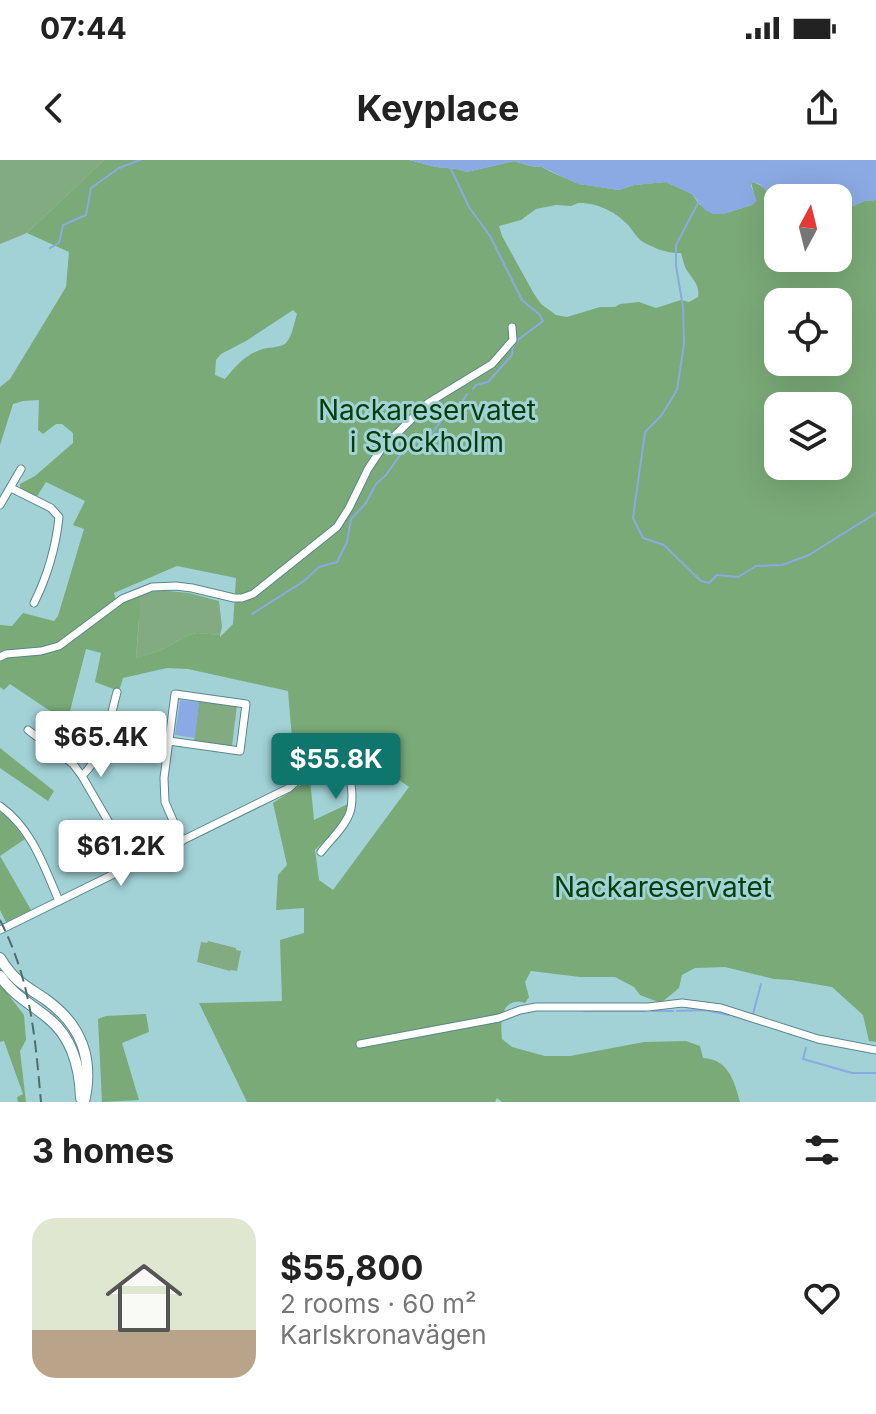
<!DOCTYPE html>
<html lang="en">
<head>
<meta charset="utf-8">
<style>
	:root { --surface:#fff; --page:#f6f6f6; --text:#222; --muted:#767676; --line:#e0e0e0; --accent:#0f766e }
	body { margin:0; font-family:Inter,sans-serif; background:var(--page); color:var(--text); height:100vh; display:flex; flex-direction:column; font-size:30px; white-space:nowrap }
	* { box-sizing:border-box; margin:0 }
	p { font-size:26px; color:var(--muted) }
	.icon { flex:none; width:44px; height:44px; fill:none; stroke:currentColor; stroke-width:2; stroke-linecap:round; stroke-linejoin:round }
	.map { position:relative; height:942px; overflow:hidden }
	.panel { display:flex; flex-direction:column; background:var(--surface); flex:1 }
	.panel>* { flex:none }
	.needle { width:52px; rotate:7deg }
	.tools { position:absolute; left:764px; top:24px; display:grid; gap:16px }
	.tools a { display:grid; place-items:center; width:88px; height:88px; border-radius:16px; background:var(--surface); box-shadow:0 8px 32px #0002; font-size:40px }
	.price { position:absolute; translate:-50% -68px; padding:0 18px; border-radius:8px; background:#fff; color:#222; font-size:26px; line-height:52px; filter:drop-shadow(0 2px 4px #0008) }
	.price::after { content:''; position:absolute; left:50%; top:48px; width:24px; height:18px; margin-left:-12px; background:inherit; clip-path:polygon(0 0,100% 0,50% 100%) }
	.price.active { background:var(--accent); color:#fff }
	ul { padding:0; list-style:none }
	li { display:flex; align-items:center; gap:24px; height:200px; padding:0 32px }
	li+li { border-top:2px solid var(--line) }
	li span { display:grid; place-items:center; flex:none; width:224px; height:160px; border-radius:24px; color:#555 }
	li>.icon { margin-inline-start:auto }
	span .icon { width:96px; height:96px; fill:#fffc; stroke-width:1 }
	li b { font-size:34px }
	h2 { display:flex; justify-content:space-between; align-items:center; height:96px; padding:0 32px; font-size:34px }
	.status { display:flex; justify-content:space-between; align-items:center; height:56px; padding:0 40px; background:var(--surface); direction:ltr }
	.status svg { height:22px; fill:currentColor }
	header { display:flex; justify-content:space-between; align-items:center; height:104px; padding:0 32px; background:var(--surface); font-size:36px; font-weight:700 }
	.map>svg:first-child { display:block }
	.green { fill:#83ab81 }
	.forest { fill:#7aaa77; fill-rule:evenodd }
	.water { fill:#8ba9e3 }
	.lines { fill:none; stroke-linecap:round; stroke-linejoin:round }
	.stream { stroke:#8ba9e3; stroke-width:2 }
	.street-casing { stroke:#5a878c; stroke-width:9 }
	.secondary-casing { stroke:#5a878c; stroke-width:12 }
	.street { stroke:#fff; stroke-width:7 }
	.secondary { stroke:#fff; stroke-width:10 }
	.rail { stroke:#4e6d6f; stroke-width:2; stroke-dasharray:12 6; stroke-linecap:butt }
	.labels { text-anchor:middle; stroke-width:6; stroke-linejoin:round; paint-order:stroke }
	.park-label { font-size:28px; fill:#083e0a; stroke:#a2d2d6 }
</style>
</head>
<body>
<div class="status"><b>07:44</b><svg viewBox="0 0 49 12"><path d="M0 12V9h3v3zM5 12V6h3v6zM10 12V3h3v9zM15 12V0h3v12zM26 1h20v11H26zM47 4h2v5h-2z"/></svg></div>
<header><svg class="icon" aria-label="back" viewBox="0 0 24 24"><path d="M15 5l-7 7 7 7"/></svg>Keyplace<svg class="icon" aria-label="share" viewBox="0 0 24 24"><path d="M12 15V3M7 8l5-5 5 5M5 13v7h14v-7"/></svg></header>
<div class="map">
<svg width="876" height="942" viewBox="0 0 876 942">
	<rect width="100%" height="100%" fill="#a2d2d6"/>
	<!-- green -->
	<g class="green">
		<path d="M0,0H104L27,73L0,84Z"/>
		<path d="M158,430L189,433L219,441L222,467L220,475L197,473L189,475L159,491L136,498L139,462V436Z"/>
		<path d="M199,540L237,545L232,586L194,581Z"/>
		<path d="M208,781L236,788V790L241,791L237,811L231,810L230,811L197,802L201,782L207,783Z"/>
	</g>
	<!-- forest -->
	<g class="forest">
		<path d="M104,0H409L436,7L457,9L467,12L514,1L530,6L542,7L551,12L579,24L619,30L634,25L666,22L692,34L698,43L713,54H723L752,45L756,41L751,22C768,26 765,34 778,41V98H838V52L865,41L876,40V882L869,881L863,855L832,827L791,820L774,819L725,807L695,808L682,815L679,828L661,843L640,835L634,827L615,817H580L531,811L525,822L529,837L525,843C501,836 500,862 502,879L512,887L545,896H570L644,882L686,881L700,886L703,898C728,899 734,920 740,942H502L497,938L495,942H247L199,843L282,841L280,780L304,773V748L276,750L278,715L287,705L273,643L310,619L314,660L348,644C345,663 329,677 315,690L319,720L333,730L409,627L374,602L355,622L353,609L337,592L323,590L314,595L303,608L293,591L288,531L188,509L167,508L123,518L120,528L116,530L95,522L101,493L86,489L69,555H56L10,524L4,530L0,527V465L12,466L23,453L54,461L58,456L84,369L73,365L85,341L46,322L36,338L20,330V324L35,316L73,283V273L62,264H56L43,274L38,270L39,240L23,241L13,244L0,285V227L10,219L66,127L69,92L27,73ZM578,43C594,42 615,51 626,63C632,68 636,78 643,82C654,88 668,94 681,93C683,99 684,107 688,112C694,121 700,126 698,137L689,142L681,140L656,148L639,142L620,144L615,147H600L567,157L556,155L541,144L534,134L502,76L499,66L521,60L536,49L556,45L571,46ZM778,142H838V202H778ZM293,150L297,154C294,163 292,178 285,184C278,188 267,187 260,190C245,195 235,207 225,219L215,215L216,200L221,194L246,181ZM778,246H838V306H778ZM177,406L236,418L233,464L220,477V475L197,473L189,475L159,491L136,498L140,446L139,436L116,440L114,433Z"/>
		<path d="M0,588L54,631L48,641L0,608Z"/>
		<path d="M0,652L9,658L25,679L0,696L31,750L6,762L0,750Z"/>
		<path d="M0,824L24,855L26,880L20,891L26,942H18L17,937L23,934L4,881L0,882Z"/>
		<path d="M146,854L149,872L122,883L139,940L102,942L98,859L106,856Z"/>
	</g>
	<!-- water -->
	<g class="water">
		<path d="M409,0H876V40L865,41L838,52V38H778V41H776L760,24L751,22V26L757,41L752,45L723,54H713L705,50L692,34L666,22L634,25L619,30L578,24L542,7L530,6L514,1L467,12L457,9L436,7Z"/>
		<path d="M180,540L199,542L195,578L175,575Z"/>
	</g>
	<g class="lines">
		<!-- stream -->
		<g class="stream">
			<path d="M451,9L469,47L490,76L522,140L539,154L543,161L519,179L513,186L512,195L488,222L476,225L473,229"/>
			<path d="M698,43L676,85V106L683,147L684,184L677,230L661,256L645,272L633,358L643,378L664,385L701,421L709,423L717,415L738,417L756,406L782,405L809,395L876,353"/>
			<path d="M50,88L59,83L63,65L86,55L91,28L119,8L140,0"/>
			<path d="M252,454L304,421L319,407L337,402L347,382L351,359L366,343L376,324L386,315L403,291L433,272L447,253L457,250L467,234"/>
			<path d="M584,851H645"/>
			<path d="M652,851H673"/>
			<path d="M677,851L705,850L729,855"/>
			<path d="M753,854L761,824"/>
			<path d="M734,856L767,866"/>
			<path d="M806,888L803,899L852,913H876"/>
		</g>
		<defs>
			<g id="street">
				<path d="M11,328L51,348L59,357C56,386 47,417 34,443"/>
				<path d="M0,345L21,309"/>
				<path d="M0,497L6,494L41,491L59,486L122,439L152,427L176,426L192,428L234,438H242L253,434L337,367L349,348L368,309L382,288L428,243L492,204L513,180L512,167"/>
				<path d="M28,570L73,604L82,616L133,704"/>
				<path d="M169,581L240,591L246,544L175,534L164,618L165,642L182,681"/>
				<path d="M82,616C105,594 109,561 117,532"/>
				<path d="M0,646C32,669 44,706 59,741"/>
				<path d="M0,770L289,628C294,624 298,620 302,615C307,609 311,600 318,597C349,581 356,633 350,652C345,667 330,680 321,692"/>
				<path d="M360,884L499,858L520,850L536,847H648L682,843L721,848L818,879L876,890"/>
			</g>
			<g id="secondary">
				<path d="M0,798C14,821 24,825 45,839C82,865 94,899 84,942"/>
				<path d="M0,816C13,835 31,844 48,858C72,877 80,909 81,938"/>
			</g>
		</defs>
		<!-- street casing -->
		<use href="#street" class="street-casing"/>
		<!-- secondary casing -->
		<use href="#secondary" class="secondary-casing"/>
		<!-- street -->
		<use href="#street" class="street"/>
		<!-- secondary -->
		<use href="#secondary" class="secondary"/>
		<!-- rail -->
		<path class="rail" d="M0,760C31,821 35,876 41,942"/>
	</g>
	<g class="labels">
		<!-- park labels -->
		<g class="park-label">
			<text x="427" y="260">Nackareservatet<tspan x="427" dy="32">i Stockholm</tspan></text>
			<text x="663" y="737">Nackareservatet</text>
		</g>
	</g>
</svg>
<div class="tools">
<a><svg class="needle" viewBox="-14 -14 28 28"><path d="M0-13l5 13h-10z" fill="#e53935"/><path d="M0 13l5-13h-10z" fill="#767676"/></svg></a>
<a><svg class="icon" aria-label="locate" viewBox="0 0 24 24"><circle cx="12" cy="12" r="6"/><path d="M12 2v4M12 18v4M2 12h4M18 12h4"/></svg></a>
<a><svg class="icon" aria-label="layers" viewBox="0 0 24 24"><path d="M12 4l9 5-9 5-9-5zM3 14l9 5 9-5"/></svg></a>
</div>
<b class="price" style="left:101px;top:619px">$65.4K</b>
<b class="price active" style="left:336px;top:641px">$55.8K</b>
<b class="price" style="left:121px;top:728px">$61.2K</b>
</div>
<section class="panel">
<h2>3 homes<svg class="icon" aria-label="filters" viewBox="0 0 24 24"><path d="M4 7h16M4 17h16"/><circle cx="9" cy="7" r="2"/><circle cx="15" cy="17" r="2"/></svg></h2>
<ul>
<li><span style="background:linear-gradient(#dfe7d0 70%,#b9a48a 0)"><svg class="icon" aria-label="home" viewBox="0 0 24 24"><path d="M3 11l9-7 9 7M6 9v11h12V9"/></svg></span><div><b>$55,800</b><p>2 rooms · 60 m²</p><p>Karlskronavägen</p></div><svg class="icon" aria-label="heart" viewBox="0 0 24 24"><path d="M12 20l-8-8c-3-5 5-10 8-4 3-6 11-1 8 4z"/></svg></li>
</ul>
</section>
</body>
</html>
